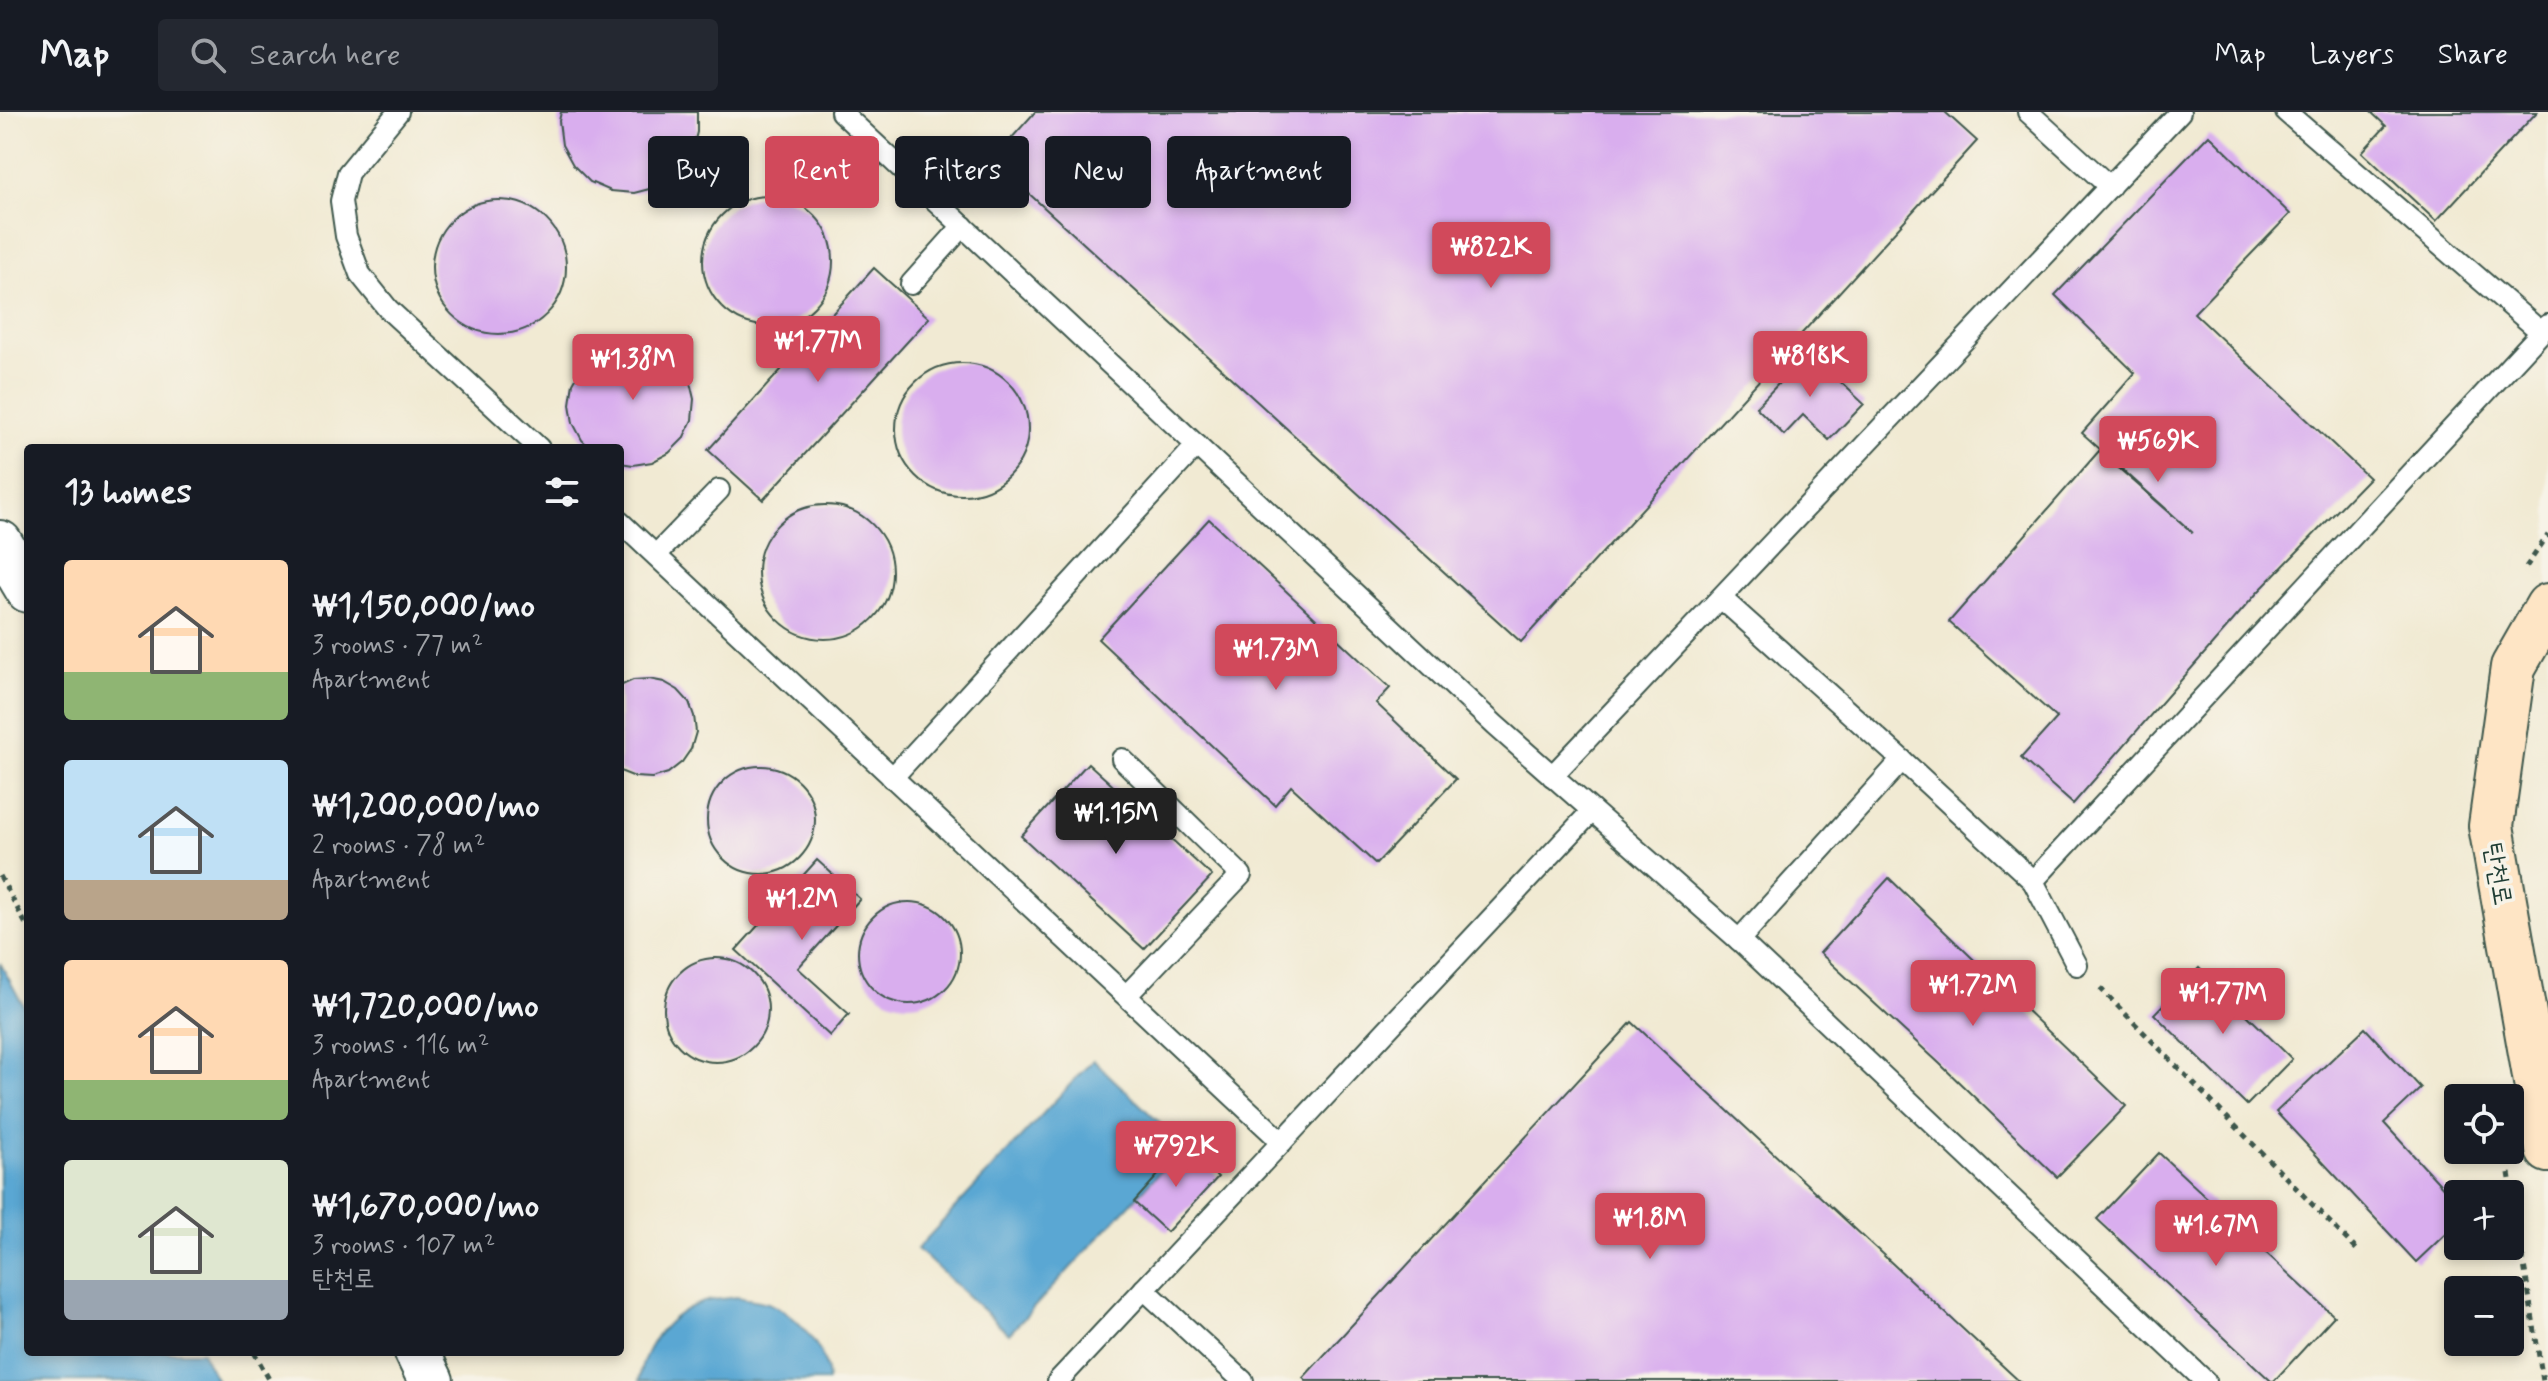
<!DOCTYPE html>
<html lang="en">
<head>
<meta charset="utf-8">
<style>
	:root { --surface:#171b24; --page:#242831; --text:#f1f3f6; --muted:#9ea1a6; --line:#363941; --accent:#d1495b }
	body { margin:0; font-family:Mynerve,"Poor Story",sans-serif; background:var(--page); color:var(--text); height:100vh; display:flex; flex-direction:column; font-size:30px; white-space:nowrap }
	* { box-sizing:border-box; margin:0 }
	p { font-size:26px; color:var(--muted) }
	.icon { flex:none; width:44px; height:44px; fill:none; stroke:currentColor; stroke-width:2; stroke-linecap:round; stroke-linejoin:round }
	.map { position:relative; flex:1; overflow:hidden }
	.details { position:absolute; left:24px; top:332px; width:600px; height:912px; display:flex; flex-direction:column; background:var(--surface); border-radius:8px; box-shadow:0 4px 12px #0003 }
	.details>* { flex:none }
	.banner { position:absolute; left:648px; top:24px; width:760px; height:72px; display:flex; gap:16px }
	.tools { position:absolute; left:2444px; top:972px; display:grid; gap:16px }
	.tools a { display:grid; place-items:center; width:80px; height:80px; border-radius:8px; background:var(--surface); box-shadow:0 4px 12px #0003; font-size:40px }
	.price { position:absolute; translate:-50% -68px; padding:0 18px; border-radius:8px; background:var(--accent); color:#fff; font-size:26px; line-height:52px; filter:drop-shadow(0 2px 4px #0008) }
	.price::after { content:''; position:absolute; left:50%; top:48px; width:24px; height:18px; margin-left:-12px; background:inherit; clip-path:polygon(0 0,100% 0,50% 100%) }
	.price.current { background:#222; color:#fff }
	ul { padding:0; list-style:none }
	li { display:flex; align-items:center; gap:24px; height:200px; padding:0 40px }
	li span { display:grid; place-items:center; flex:none; width:224px; height:160px; border-radius:8px; color:#555 }
	li>.icon { margin-inline-start:auto }
	span .icon { width:96px; height:96px; fill:#fffc; stroke-width:1 }
	li b { font-size:34px }
	h2 { display:flex; justify-content:space-between; align-items:center; height:96px; padding:0 40px; font-size:34px }
	.tag { padding:0 28px; border-radius:8px; background:var(--surface); box-shadow:0 4px 12px #0003; font-size:28px; line-height:72px }
	.tag.current { background:var(--accent); color:#fff }
	header { display:flex; align-items:center; gap:48px; box-sizing:border-box; height:112px; padding:0 40px; background:var(--surface); border-bottom:2px solid var(--line) }
	header strong { font-size:38px }
	nav { display:flex; gap:44px; margin-inline-start:auto; font-size:28px }
	.search { width:560px; height:72px; background:var(--page); display:flex; align-items:center; gap:20px; box-sizing:border-box; padding:0 28px; border-radius:8px; color:var(--muted); font-size:30px }
	.map>svg:first-child { display:block }
	.water { fill:#5aa7d3; stroke:#3c7284; stroke-width:2 }
	.building { fill:#d9aeee }
	.lines { fill:none; stroke-linecap:round; stroke-linejoin:round }
	.service-casing { stroke:#3e574c; stroke-width:24 }
	.tertiary-casing { stroke:#3e574c; stroke-width:48 }
	.secondary-casing { stroke:#3e574c; stroke-width:48 }
	.path { stroke:#3e574c; stroke-width:5; stroke-dasharray:6 6; stroke-linecap:butt }
	.service { stroke:#fff; stroke-width:20 }
	.tertiary { stroke:#fff; stroke-width:44 }
	.secondary { stroke:#fee5c5; stroke-width:44 }
	.labels { text-anchor:middle; stroke-width:7; stroke-linejoin:round; paint-order:stroke }
	.street-label { font-size:26px; fill:#1f3d34; stroke:#f7f3e8 }
</style>
</head>
<body>
<header>
<strong>Map</strong>
<div class="search"><svg class="icon" aria-label="search" viewBox="0 0 24 24"><circle cx="10" cy="10" r="6"/><path d="M15 15l6 6"/></svg>Search here</div>
<nav><a>Map</a><a>Layers</a><a>Share</a></nav>
</header>
<div class="map">
<svg width="2548" height="1269" viewBox="0 0 2548 1269">
	<rect width="100%" height="100%" fill="#f7f3e8"/>
	<filter id="ink" filterUnits="userSpaceOnUse"><feTurbulence type="fractalNoise" baseFrequency=".0125" numOctaves="2"/><feDisplacementMap in="SourceGraphic" scale="16" xChannelSelector="R" yChannelSelector="G"/><feConvolveMatrix kernelMatrix="1 2 1 2 8 2 1 2 1" color-interpolation-filters="sRGB"/></filter>
	<filter id="wash" filterUnits="userSpaceOnUse"><feTurbulence type="fractalNoise" baseFrequency=".006" numOctaves="4" result="noise"/><feDisplacementMap in="SourceGraphic" scale="32" xChannelSelector="R" yChannelSelector="G"/><feGaussianBlur stdDeviation="1.8" result="paint"/><feColorMatrix in="noise" values="0 0 0 0 0 0 0 0 0 0 0 0 0 0 0 0 0 1.4 0 .05"/><feComposite in="paint" operator="in"/></filter>
	<g filter="url(#wash)">
		<rect width="100%" height="100%" fill="#f1ead3"/>
		<!-- water -->
		<g class="water">
			<path d="M0,851L28,902V1240H202L217,1269H0Z"/>
			<path d="M1093,948L1184,1034L1009,1222L917,1137Z"/>
			<path d="M736,1185C746,1187 758,1188 768,1191C797,1202 827,1237 828,1269H639C643,1234 670,1200 704,1190C714,1187 726,1187 736,1185Z"/>
		</g>
		<g id="blocks">
			<!-- building -->
			<g class="building">
				<path d="M561,0H697V20L691,43L677,61L657,75L634,81L611,79L590,70L573,53L562,33L559,9Z"/>
				<path d="M1035,0H1945L1977,29L1521,530L992,48Z"/>
				<path d="M2371,0H2537L2436,109L2362,40L2386,14Z"/>
				<path d="M2209,23L2290,102L2194,201L2369,366L2258,480L2073,692L2021,646L2057,606L1949,510L2099,339L2193,421L2082,321L2135,261L2055,183Z"/>
				<circle cx="768" cy="149" r="65"/>
				<circle cx="499" cy="155" r="67"/>
				<path d="M874,156L929,206L763,388L708,338Z"/>
				<path d="M640,229L660,235L678,248L689,266L694,287L692,308L683,327L669,341L652,350L633,353L620,351V336H590L582,328L573,311L570,292L573,271L584,252L600,238L619,230Z"/>
				<path d="M1809,240L1864,292L1829,328L1803,303L1784,323L1756,295Z"/>
				<circle cx="962" cy="317" r="66"/>
				<circle cx="825" cy="460" r="67"/>
				<path d="M1209,407L1390,576L1376,591L1456,667L1376,752L1291,674L1275,693L1098,527Z"/>
				<path d="M649,567L664,570L678,578L689,590L694,604L696,620L691,637L682,650L668,661L652,666L635,665L620,659V574L633,568Z"/>
				<path d="M1088,651L1212,764L1144,837L1021,724Z"/>
				<circle cx="761" cy="708" r="54"/>
				<path d="M817,748L860,787L798,856L849,902L830,924L736,838Z"/>
				<path d="M1889,766L2126,994L2057,1065L1939,951L1820,841Z"/>
				<circle cx="909" cy="841" r="51"/>
				<circle cx="716" cy="898" r="52"/>
				<path d="M2199,856L2292,947L2247,993L2154,902Z"/>
				<path d="M1632,910L2019,1269H1306L1303,1266Z"/>
				<path d="M2365,916L2421,976L2384,1011L2458,1092V1110L2416,1150L2276,1000Z"/>
				<path d="M1184,1034L1218,1065L1167,1120L1134,1090Z"/>
				<path d="M2159,1041L2334,1204L2274,1269H2271L2097,1107Z"/>
			</g>
		</g>
	</g>
	<g filter="url(#ink)">
		<use href="#blocks" fill-opacity="0" stroke="#3e574c" stroke-width="2"/>
		<g class="lines">
			<defs>
				<g id="service">
					<path d="M398,0L348,61L341,89L346,124L360,162L388,197L539,336"/>
					<path d="M841,0L1496,614L1739,828L2205,1269"/>
					<path d="M2028,0L2110,75"/>
					<path d="M2286,0L2541,220"/>
					<path d="M911,172L963,114"/>
					<path d="M620,410L1282,1030"/>
					<path d="M656,443L719,378"/>
					<path d="M1721,486L1902,648"/>
					<path d="M1122,647L1241,763L1127,883"/>
					<path d="M1552,664L2180,0"/>
					<path d="M892,666L1197,333"/>
					<path d="M2033,769L2077,853"/>
					<path d="M1739,828L1902,648L2033,769L2548,213"/>
					<path d="M1144,1177L1243,1269"/>
					<path d="M1058,1269L1592,699"/>
				</g>
				<g id="tertiary">
					<path d="M0,431L28,478"/>
					<path d="M417,1240L431,1269"/>
				</g>
				<path id="secondary" d="M2548,494L2513,555L2491,714L2548,1038"/>
			</defs>
			<!-- service casing -->
			<use href="#service" class="service-casing"/>
			<!-- tertiary casing -->
			<use href="#tertiary" class="tertiary-casing"/>
			<!-- secondary casing -->
			<use href="#secondary" class="secondary-casing"/>
			<!-- path -->
			<g class="path">
				<path d="M2526,455L2548,423"/>
				<path d="M0,764L28,816"/>
				<path d="M2100,876L2357,1138"/>
				<path d="M2509,1061L2543,1269"/>
				<path d="M254,1240L270,1269"/>
			</g>
			<!-- service -->
			<use href="#service" class="service"/>
			<!-- tertiary -->
			<use href="#tertiary" class="tertiary"/>
			<!-- secondary -->
			<use href="#secondary" class="secondary"/>
		</g>
	</g>
	<g class="labels">
		<!-- street labels -->
		<g class="street-label">
			<text transform="translate(2499 762) rotate(80)" y="9">탄천로</text>
		</g>
	</g>
</svg>
<div class="tools">
<a><svg class="icon" aria-label="locate" viewBox="0 0 24 24"><circle cx="12" cy="12" r="6"/><path d="M12 2v4M12 18v4M2 12h4M18 12h4"/></svg></a>
<a>+</a>
<a>−</a>
</div>
<b class="price" style="left:1491px;top:178px">₩822K</b>
<b class="price" style="left:818px;top:272px">₩1.77M</b>
<b class="price" style="left:1810px;top:287px">₩818K</b>
<b class="price" style="left:633px;top:290px">₩1.38M</b>
<b class="price" style="left:2158px;top:372px">₩569K</b>
<b class="price" style="left:1276px;top:580px">₩1.73M</b>
<b class="price current" style="left:1116px;top:744px">₩1.15M</b>
<b class="price" style="left:802px;top:830px">₩1.2M</b>
<b class="price" style="left:1973px;top:916px">₩1.72M</b>
<b class="price" style="left:2223px;top:924px">₩1.77M</b>
<b class="price" style="left:1176px;top:1077px">₩792K</b>
<b class="price" style="left:1650px;top:1149px">₩1.8M</b>
<b class="price" style="left:2216px;top:1156px">₩1.67M</b>
<div class="banner">
<a class="tag">Buy</a>
<a class="tag current">Rent</a>
<a class="tag">Filters</a>
<a class="tag">New</a>
<a class="tag">Apartment</a>
</div>
<section class="details">
<h2>13 homes<svg class="icon" aria-label="filters" viewBox="0 0 24 24"><path d="M4 7h16M4 17h16"/><circle cx="9" cy="7" r="2"/><circle cx="15" cy="17" r="2"/></svg></h2>
<ul>
<li><span style="background:linear-gradient(#ffd9b3 70%,#8fb573 0)"><svg class="icon" aria-label="home" viewBox="0 0 24 24"><path d="M3 11l9-7 9 7M6 9v11h12V9"/></svg></span><div><b>₩1,150,000/mo</b><p>3 rooms · 77 m²</p><p>Apartment</p></div></li>
<li><span style="background:linear-gradient(#bfe0f5 75%,#b9a48a 0)"><svg class="icon" aria-label="home" viewBox="0 0 24 24"><path d="M3 11l9-7 9 7M6 9v11h12V9"/></svg></span><div><b>₩1,200,000/mo</b><p>2 rooms · 78 m²</p><p>Apartment</p></div></li>
<li><span style="background:linear-gradient(#ffd9b3 75%,#8fb573 0)"><svg class="icon" aria-label="home" viewBox="0 0 24 24"><path d="M3 11l9-7 9 7M6 9v11h12V9"/></svg></span><div><b>₩1,720,000/mo</b><p>3 rooms · 116 m²</p><p>Apartment</p></div></li>
<li><span style="background:linear-gradient(#dfe7d0 75%,#9aa5b1 0)"><svg class="icon" aria-label="home" viewBox="0 0 24 24"><path d="M3 11l9-7 9 7M6 9v11h12V9"/></svg></span><div><b>₩1,670,000/mo</b><p>3 rooms · 107 m²</p><p>탄천로</p></div></li>
</ul>
</section>
</div>
</body>
</html>
